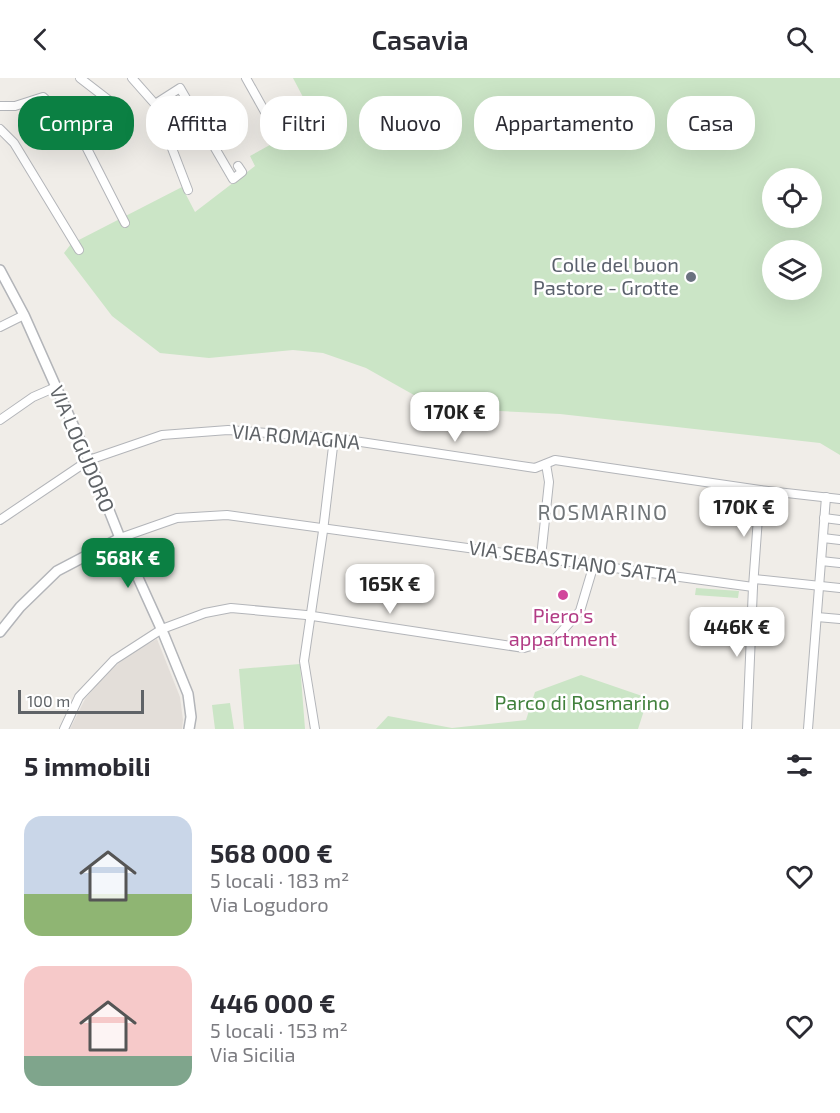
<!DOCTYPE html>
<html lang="it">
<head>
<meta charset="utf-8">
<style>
	:root { --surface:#fff; --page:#f7f7f7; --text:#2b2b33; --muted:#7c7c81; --accent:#0b8043 }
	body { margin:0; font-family:"Exo 2",sans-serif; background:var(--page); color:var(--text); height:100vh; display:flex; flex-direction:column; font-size:22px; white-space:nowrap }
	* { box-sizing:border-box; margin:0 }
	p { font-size:20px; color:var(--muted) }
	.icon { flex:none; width:33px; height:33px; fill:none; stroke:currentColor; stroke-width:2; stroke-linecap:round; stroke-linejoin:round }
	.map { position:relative; height:651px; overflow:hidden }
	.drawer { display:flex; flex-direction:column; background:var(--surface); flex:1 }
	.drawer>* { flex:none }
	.banner { position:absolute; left:18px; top:18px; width:804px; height:54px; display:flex; gap:12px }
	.tools { position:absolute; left:762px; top:90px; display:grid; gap:12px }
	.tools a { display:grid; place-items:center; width:60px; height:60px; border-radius:50%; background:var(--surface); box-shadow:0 6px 24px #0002; font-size:30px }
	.scale { position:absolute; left:18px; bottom:15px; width:126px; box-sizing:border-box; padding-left:6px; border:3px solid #5f6367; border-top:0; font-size:16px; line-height:21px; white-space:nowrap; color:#5f6367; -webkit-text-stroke:4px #fff; paint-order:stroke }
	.price { position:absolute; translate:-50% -51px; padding:0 14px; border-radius:12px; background:#fff; color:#222; font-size:20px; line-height:39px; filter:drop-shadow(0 2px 3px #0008) }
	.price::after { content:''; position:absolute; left:50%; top:36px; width:18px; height:14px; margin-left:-9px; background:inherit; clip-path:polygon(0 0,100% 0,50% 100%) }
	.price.on { background:var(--accent); color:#fff }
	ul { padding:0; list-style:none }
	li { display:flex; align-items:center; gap:18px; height:150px; padding:0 24px }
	li span { display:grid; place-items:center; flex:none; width:168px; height:120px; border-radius:18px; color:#555 }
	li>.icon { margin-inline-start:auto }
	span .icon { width:72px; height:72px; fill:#fffc; stroke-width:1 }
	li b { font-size:26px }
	h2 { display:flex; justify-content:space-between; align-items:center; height:72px; padding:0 24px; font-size:26px }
	.chip { padding:0 21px; border-radius:24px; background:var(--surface); box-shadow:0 6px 24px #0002; font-size:21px; line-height:54px }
	.chip.on { background:var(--accent); color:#fff }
	header { display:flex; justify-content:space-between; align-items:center; height:78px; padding:0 24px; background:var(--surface); font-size:27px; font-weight:600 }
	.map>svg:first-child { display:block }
	.education { fill:#e3ded9 }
	.green { fill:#cbe5c6; fill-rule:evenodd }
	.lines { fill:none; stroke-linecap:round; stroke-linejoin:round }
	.minor-casing { stroke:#b3b5b9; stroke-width:10 }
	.tertiary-casing { stroke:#b3b5b9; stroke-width:12 }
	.minor { stroke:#fff; stroke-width:8 }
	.tertiary { stroke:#fff; stroke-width:9 }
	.worship-dot { fill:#6b7280; stroke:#fff; stroke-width:2 }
	.hotel-dot { fill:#d1479c; stroke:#fff; stroke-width:2 }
	.labels { text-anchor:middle; stroke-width:5; stroke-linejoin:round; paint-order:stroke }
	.worship-label { font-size:20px; fill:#5b616d; stroke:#fff; text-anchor:end }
	.street-label { font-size:20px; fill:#5f6367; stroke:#fff }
	.hotel-label { font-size:20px; fill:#b23c85; stroke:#fff }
	.park-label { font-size:20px; fill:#41813c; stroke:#fff }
	.neighbourhood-label { font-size:21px; letter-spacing:1.5px; fill:#707578; stroke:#fff }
</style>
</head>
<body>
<header><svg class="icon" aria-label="back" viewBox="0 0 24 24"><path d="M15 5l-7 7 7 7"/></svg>Casavia<svg class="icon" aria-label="search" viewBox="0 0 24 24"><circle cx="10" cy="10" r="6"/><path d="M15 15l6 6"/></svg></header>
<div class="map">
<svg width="840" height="651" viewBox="0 0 840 651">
	<rect width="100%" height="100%" fill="#f0ede8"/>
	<!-- education -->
	<path class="education" d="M157,561L180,619L183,642L182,651H70L85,621L104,598L129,576Z"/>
	<!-- green -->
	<g class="green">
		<path d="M293,0H840V377L820,365L560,336L437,330L366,290L323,275L293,272L209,280L160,275L112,238L64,175L71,166L182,109L195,134L255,88L250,78L315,42ZM772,100H812V140H772ZM772,172H812V212H772Z"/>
		<path d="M696,510L739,513L738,520L695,517Z"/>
		<path d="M300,586L305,651H244L239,591Z"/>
		<path d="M581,597L648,620L638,651H376L388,638L452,650L526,642L535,614Z"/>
		<path d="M230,625L234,651H215L212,627Z"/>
	</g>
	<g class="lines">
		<defs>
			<g id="minor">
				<path d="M80,0L124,34"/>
				<path d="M132,0L155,26L188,112"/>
				<path d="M246,0L265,34"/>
				<path d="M155,26L180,10L233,101L242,94L238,88"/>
				<path d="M0,28H15L43,19L77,51L125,145"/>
				<path d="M0,51L14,65L79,172"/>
				<path d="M0,249L24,237"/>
				<path d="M0,342L33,319L56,309"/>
				<path d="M824,440L840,442"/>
				<path d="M0,442L89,382L162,357L228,352L334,360L535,390L555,382L760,412L840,421"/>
				<path d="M120,460L177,440L227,437L753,509"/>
				<path d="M823,460L840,462"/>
				<path d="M541,479L549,404L546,386"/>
				<path d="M821,483L840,485"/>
				<path d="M754,501L840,510"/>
				<path d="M817,539L840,541"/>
				<path d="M64,651L79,619L114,582L162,551L205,535L231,530L306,537L524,570L555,561L580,533L594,486"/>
				<path d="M315,651L304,583L323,453L334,360"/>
				<path d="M747,651L753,509L760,412"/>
				<path d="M808,651L826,419"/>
			</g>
			<g id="tertiary">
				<path d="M0,192L24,237L56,309L89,382L120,460L164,557L188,616L191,639L189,651"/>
				<path d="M0,554L20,529L57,493L120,460"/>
			</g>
		</defs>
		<!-- minor casing -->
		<use href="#minor" class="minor-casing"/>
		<!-- tertiary casing -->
		<use href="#tertiary" class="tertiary-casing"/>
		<!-- minor -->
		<use href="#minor" class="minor"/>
		<!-- tertiary -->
		<use href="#tertiary" class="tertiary"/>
	</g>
	<!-- markers -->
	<circle class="worship-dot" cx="691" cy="199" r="6"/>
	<circle class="hotel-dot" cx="563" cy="517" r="6"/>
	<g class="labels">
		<!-- worship labels -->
		<g class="worship-label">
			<text x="679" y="194">Colle del buon<tspan x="679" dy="23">Pastore - Grotte</tspan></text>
		</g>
		<!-- street labels -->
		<g class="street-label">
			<text transform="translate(296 359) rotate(5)" y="7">VIA ROMAGNA</text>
			<text transform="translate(82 371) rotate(67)" y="7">VIA LOGUDORO</text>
			<text transform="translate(573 484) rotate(8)" y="7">VIA SEBASTIANO SATTA</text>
		</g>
		<!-- hotel labels -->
		<g class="hotel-label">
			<text x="563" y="545">Piero's<tspan x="563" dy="23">appartment</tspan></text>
		</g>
		<!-- park labels -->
		<g class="park-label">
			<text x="582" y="632">Parco di Rosmarino</text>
		</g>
		<!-- neighbourhood labels -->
		<g class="neighbourhood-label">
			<text x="603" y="442">ROSMARINO</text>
		</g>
	</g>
</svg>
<div class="tools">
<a><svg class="icon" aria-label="locate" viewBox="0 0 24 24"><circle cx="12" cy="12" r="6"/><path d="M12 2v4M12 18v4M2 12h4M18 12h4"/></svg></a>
<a><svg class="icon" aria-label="layers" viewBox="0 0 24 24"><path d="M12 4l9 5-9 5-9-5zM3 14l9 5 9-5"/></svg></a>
</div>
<div class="scale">100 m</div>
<b class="price" style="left:455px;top:365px">170K €</b>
<b class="price" style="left:744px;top:460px">170K €</b>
<b class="price on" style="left:128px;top:511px">568K €</b>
<b class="price" style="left:390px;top:537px">165K €</b>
<b class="price" style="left:737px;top:580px">446K €</b>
<div class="banner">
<a class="chip on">Compra</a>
<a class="chip">Affitta</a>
<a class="chip">Filtri</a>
<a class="chip">Nuovo</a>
<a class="chip">Appartamento</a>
<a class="chip">Casa</a>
</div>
</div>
<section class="drawer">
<h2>5 immobili<svg class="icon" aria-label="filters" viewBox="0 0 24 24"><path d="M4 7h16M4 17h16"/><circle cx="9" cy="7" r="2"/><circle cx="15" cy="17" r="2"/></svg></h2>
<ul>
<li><span style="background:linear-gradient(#c9d6e8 65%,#8fb573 0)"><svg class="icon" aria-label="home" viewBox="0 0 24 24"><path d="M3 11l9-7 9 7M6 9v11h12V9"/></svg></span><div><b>568 000 €</b><p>5 locali · 183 m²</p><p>Via Logudoro</p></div><svg class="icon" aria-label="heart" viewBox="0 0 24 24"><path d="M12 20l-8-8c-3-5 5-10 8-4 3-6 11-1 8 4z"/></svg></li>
<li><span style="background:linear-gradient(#f6c9c9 75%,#7fa58c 0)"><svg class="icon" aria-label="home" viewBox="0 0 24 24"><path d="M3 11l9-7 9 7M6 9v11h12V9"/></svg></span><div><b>446 000 €</b><p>5 locali · 153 m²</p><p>Via Sicilia</p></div><svg class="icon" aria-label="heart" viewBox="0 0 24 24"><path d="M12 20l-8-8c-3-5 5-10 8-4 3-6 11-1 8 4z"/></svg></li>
</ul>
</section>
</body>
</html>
